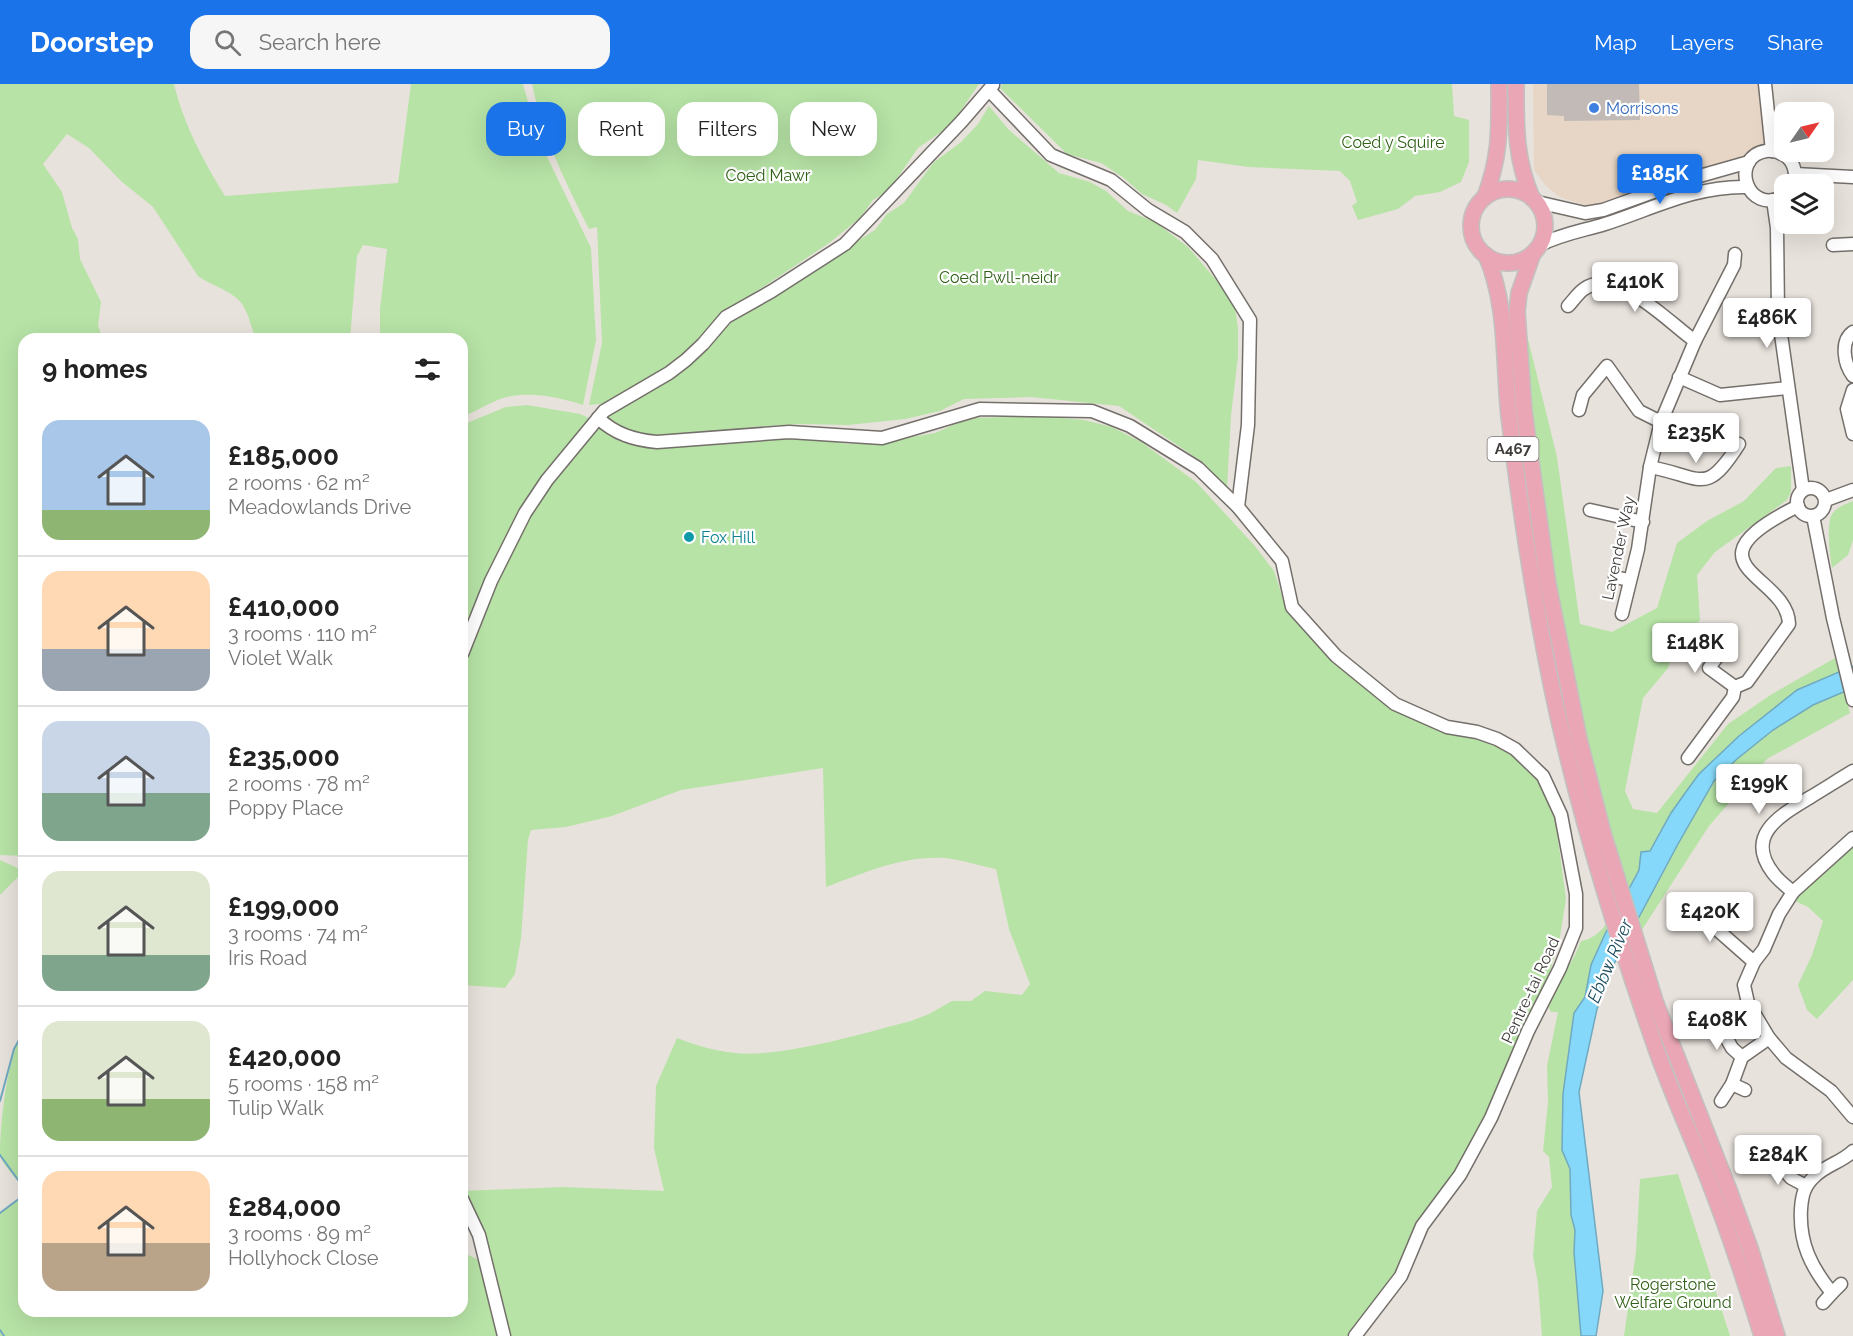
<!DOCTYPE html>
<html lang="en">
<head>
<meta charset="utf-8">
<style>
	:root { --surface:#fff; --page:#f6f6f6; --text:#222; --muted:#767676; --line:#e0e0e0; --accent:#1a73e8 }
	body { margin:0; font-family:Raleway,sans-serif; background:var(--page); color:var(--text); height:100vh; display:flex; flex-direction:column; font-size:22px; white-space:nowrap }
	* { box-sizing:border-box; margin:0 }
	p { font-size:20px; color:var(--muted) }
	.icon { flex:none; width:33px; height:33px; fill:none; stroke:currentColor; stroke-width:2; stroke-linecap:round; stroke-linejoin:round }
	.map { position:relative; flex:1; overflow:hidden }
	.side { position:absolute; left:18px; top:249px; width:450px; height:984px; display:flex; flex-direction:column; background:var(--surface); border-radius:18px; box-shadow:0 6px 24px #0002 }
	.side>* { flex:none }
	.hud { position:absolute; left:486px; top:18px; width:570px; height:54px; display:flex; gap:12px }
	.needle { width:39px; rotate:56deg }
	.tools { position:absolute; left:1774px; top:18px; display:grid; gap:12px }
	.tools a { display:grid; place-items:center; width:60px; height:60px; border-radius:12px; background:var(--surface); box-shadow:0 6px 24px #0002; font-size:30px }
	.price { position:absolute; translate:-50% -51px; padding:0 14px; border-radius:6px; background:#fff; color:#222; font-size:20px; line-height:39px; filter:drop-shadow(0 2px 3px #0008) }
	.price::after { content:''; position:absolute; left:50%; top:36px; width:18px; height:14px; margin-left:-9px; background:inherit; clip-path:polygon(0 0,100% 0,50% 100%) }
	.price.current { background:var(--accent); color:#fff }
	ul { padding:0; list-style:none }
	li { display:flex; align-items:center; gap:18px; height:150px; padding:0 24px }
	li+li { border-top:2px solid var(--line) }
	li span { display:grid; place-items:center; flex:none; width:168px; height:120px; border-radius:18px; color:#555 }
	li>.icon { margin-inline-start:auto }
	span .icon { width:72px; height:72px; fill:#fffc; stroke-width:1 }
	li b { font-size:26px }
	h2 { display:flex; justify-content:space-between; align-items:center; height:72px; padding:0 24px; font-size:26px }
	.pill { padding:0 21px; border-radius:18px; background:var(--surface); box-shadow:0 6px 24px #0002; font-size:21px; line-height:54px }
	.pill.current { background:var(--accent); color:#fff }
	header { display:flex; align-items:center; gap:36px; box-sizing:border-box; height:84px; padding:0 30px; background:var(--accent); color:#fff }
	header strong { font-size:28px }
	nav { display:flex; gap:33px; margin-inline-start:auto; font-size:21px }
	.search { width:420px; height:54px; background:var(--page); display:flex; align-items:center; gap:15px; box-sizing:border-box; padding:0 21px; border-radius:18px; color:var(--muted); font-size:22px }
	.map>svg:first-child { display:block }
	.commercial { fill:#e7d6c5 }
	.green { fill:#b7e3a6 }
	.water { fill:#85d8f9; stroke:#70a9c0; stroke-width:1.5 }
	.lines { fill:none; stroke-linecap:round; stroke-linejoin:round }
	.stream { stroke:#70a9c0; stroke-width:2 }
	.building { fill:#c1bab6 }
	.minor-casing { stroke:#746f6a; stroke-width:15 }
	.major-casing { stroke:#c2c1c0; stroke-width:18 }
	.minor { stroke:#fff; stroke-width:12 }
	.major { stroke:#eba6b5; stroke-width:15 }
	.shop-dot { fill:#3f7fe0; stroke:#fff; stroke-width:2 }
	.culture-dot { fill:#0f9aa8; stroke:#fff; stroke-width:2 }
	.labels { text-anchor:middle; stroke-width:4.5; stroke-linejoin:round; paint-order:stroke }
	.shield { fill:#fff; stroke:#797675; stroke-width:1.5 }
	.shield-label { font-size:15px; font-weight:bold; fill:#3f3c3a }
	.shop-label { font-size:16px; fill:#366cbe; stroke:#fff; text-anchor:start }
	.park-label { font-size:16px; fill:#306117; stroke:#fff }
	.culture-label { font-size:16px; fill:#0d838f; stroke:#fff; text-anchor:start }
	.street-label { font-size:16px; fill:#3f3c3a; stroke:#fff }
	.water-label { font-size:18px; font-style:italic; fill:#1d4d5e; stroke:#fff }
</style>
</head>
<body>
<header>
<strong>Doorstep</strong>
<div class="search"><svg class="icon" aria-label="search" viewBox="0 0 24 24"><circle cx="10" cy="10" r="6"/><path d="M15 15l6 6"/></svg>Search here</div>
<nav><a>Map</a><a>Layers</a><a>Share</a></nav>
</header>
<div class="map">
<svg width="1853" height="1252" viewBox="0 0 1853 1252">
	<rect width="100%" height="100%" fill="#e8e2dc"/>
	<!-- commercial -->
	<path class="commercial" d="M1533,0H1765L1772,67L1603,126L1575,118L1560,113L1546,102L1534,86Z"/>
	<!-- green -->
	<g class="green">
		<path d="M0,0H174C183,39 204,78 225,112L398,99L411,0H523L538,54L591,164L596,256L583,321C558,313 526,306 500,315C487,320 475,328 462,333V255H380V225L387,165L363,161L357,172L350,255H256C251,244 249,230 242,220C232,206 211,202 198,192L153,123L121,97L89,64L67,50L43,80L62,108L72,144L78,155L80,175L101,218L98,242L103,255H24V772L0,771Z"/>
		<path d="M532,0H979L951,41L918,64L889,106L873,116L860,134L829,159L730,225L703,256L668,286L610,319L589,321L602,259L597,143L589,145C564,95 544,55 532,0Z"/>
		<path d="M1002,0H1452L1454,32L1469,36V78L1461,98L1440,108L1415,112L1398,125L1358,136L1352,122L1357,118L1350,97L1340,87L1249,83L1198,76L1196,95L1177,129L1166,121L1142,110L1124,94L1101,79L1067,70L1000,4Z"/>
		<path d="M989,22L1008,45L1059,89L1090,98L1106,107L1128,127L1155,138L1188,163L1234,217L1238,244V272L1231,332L1227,405L1204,379L1119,322L1031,313L964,315L940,327L905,335L848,341L800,340L750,343L701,351L643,354L604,338L612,328L746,227L875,146L887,130L904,119L933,79L961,58L978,40Z"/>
		<path d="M1527,251L1557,373L1580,540L1612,548L1657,524L1677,459L1707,437L1744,417L1776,384L1791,382V408L1787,416L1715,468L1697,491L1700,536L1672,569L1668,584L1643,614L1625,707L1633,725L1657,729L1728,640L1772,610L1835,574L1850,629L1767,675L1709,742L1636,855L1603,749L1554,499L1532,326Z"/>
		<path d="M527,321L580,330L591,335L556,378L471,536L462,538V341L506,323Z"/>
		<path d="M1041,332L1084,336L1112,343L1141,358L1196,398L1254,461L1274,487L1286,524L1339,580L1409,633L1443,647L1469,650L1488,657L1514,670L1541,696L1551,721L1556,741L1566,815L1559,859L1542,911L1531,927L1518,966L1494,1022L1399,1191L1350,1252H508L473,1132L462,1107L563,1103L664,1107L654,1064L656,1002L677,954C695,961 715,967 735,969C782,974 864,949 911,937L929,930L952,917H971L985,907L1022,911L1030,900L1009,845L996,785C980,782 963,776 946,774C903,771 866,788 826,803L823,684L681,706L612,732L566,743L531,746L528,756L521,854L515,890L505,904L462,901V584L473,551L527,430L547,401L600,342L637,359L783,351L848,360L879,359L935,349L969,334Z"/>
		<path d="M1853,417V456L1848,471L1832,484C1830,473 1826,440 1832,430C1837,423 1846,420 1853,417Z"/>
		<path d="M1853,763V896L1817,935L1807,926L1798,901L1812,871L1823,837L1808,823L1795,817L1816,792Z"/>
		<path d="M0,776L24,787L0,811Z"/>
		<path d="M1617,826L1591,881L1585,913L1574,929L1563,1010L1562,1066L1570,1085L1571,1131L1575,1146L1574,1168L1581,1252H1542L1538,1199L1533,1172L1537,1127L1552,1103L1549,1073L1543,1067L1548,1018L1547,982L1558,928H1551L1547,920L1575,871L1581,857C1599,854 1606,840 1617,826Z"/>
		<path d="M24,947V1104C17,1095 2,1081 0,1070C0,1041 7,970 24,947Z"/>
		<path d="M1678,1090L1730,1252H1624L1636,1168L1640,1095Z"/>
		<path d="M24,1111V1227H462V1168L481,1177L502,1252H0V1129Z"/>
	</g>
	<!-- water -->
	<path class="water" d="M1853,582V604L1813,621L1773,646L1737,675L1714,697L1678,760L1614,880L1597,925L1579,1008L1603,1207L1596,1252H1581L1574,1168L1575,1146L1571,1131L1570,1085L1562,1066L1563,1010L1574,929L1585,913L1591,881L1605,850L1639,786L1641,768L1650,767L1671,729L1688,705L1699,690L1739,652L1797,606Z"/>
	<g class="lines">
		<!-- stream -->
		<g class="stream">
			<path d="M0,1017L14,965L24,947"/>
			<path d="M0,1071L24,1104"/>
			<path d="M0,1129L24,1111"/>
			<path d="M0,1246L4,1252"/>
		</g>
	</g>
	<!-- building -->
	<path class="building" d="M1547,0H1639L1640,36L1564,37V32L1547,31Z"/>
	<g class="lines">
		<defs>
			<g id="minor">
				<path d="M1765,0L1772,67"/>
				<path d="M990,7L1051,71L1111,96L1148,126L1185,148L1212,175L1250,236L1248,341L1238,423L1282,477L1292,523L1336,572L1395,620L1447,643L1477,648L1497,655L1515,665L1543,692L1561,731L1576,810V844L1560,884L1528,947L1491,1034L1460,1091L1422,1142L1401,1192L1355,1252"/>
				<path d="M1795,90L1853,93"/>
				<path d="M1785,112C1746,133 1729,73 1766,67C1774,66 1782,69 1788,74C1795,81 1796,91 1794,100"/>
				<path d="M1773,116L1777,144L1778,229L1803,406"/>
				<path d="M1537,118L1585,129L1603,126L1689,95L1749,78"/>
				<path d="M1540,161C1561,150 1582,147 1605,140C1652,125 1697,101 1748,103"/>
				<path d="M1833,161L1853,160"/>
				<path d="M1568,222C1573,217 1578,209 1584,205C1617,182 1669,239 1695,257"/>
				<path d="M1853,248C1840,257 1844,280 1853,292"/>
				<path d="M1679,293L1720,311L1787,304"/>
				<path d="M1853,306L1847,325L1853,350"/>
				<path d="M1579,326L1583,311L1607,282L1639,327L1661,338"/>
				<path d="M598,334C615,350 634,356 657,358L789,348L882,354L980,325L1092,327L1130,342L1198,384L1238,423"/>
				<path d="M1650,383C1703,393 1705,413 1739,360"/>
				<circle cx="1811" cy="418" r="14"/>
				<path d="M1826,416L1853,406"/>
				<path d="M1590,426L1643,438"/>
				<path d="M1813,432L1833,534L1853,616"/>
				<path d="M1615,493L1629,496"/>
				<path d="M1622,530L1638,465L1650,383L1661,338L1695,257L1734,181L1735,170"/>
				<path d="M1722,556L1717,573L1709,584L1735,603"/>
				<path d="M462,570L491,497L525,429L547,396L604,327L669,289L686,276L703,260L726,233L772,207L845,160L962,37L993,1"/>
				<path d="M1688,674L1733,613L1735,603L1747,598L1789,540C1788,490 1678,482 1798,422"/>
				<path d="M1853,754L1793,808L1779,830L1764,865L1754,878L1744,901L1748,919L1769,954L1786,974L1831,1007L1853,1033"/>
				<path d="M1793,808C1786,802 1778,796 1773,789C1744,751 1781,731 1809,714C1824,705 1838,696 1853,687"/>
				<path d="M1687,819L1754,878"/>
				<path d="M1718,939L1732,964L1742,973"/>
				<path d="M1732,1000L1745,1006"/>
				<path d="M1721,1017L1732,1000L1742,973L1769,954"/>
				<path d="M1775,1075L1791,1094L1806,1102"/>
				<path d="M462,1115L479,1151L504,1252"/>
				<path d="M1841,1200L1832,1209C1811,1183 1799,1159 1801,1125C1802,1111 1804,1102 1815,1092C1826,1081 1842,1078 1853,1067"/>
				<path d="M1823,1219L1832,1209"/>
			</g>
			<g id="major">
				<path d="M1516,0C1516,42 1515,74 1532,114"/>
				<circle cx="1508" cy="142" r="37"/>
				<path d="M1485,113C1501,70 1499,44 1499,0"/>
				<path d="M1533,169L1519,209L1517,228L1524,327L1548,500L1579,655L1603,749L1655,917L1729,1106L1750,1164L1777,1252"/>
				<path d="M1486,171C1508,222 1503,277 1509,332C1521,432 1536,533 1558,632C1583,741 1616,850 1653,956C1669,1004 1691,1050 1709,1097C1729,1148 1746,1200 1762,1252"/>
			</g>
		</defs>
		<!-- minor casing -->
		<use href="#minor" class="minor-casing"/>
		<!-- major casing -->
		<use href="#major" class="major-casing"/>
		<!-- minor -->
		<use href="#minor" class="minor"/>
		<!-- major -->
		<use href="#major" class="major"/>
	</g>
	<!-- markers -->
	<circle class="shop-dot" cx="1594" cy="24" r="6"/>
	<circle class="culture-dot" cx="689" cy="453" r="6"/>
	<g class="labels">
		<!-- shield labels -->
		<rect class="shield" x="1487.5" y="353" width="51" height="24" rx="4.5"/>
		<g class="shield-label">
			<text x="1513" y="370">A467</text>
		</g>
		<!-- shop labels -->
		<g class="shop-label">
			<text x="1606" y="30">Morrisons</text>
		</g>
		<!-- park labels -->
		<g class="park-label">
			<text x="1393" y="64">Coed y Squire</text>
			<text x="768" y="97">Coed Mawr</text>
			<text x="999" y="199">Coed Pwll-neidr</text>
			<text x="1673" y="1206">Rogerstone<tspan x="1673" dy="18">Welfare Ground</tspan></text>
		</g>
		<!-- culture labels -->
		<g class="culture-label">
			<text x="701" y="459">Fox Hill</text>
		</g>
		<!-- street labels -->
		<g class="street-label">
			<text transform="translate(1618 464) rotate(-78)" y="6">Lavender Way</text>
			<text transform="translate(1530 906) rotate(-65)" y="6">Pentre-tai Road</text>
		</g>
		<!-- water labels -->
		<g class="water-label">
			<text transform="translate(1610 877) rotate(-67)" y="6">Ebbw River</text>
		</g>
	</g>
</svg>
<div class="tools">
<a><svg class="needle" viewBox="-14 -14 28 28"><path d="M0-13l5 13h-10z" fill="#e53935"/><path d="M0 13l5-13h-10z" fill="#767676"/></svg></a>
<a><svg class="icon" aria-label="layers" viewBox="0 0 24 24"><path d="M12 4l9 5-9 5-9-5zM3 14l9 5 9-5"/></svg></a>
</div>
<b class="price current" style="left:1660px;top:121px">£185K</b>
<b class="price" style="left:1635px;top:229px">£410K</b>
<b class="price" style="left:1767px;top:265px">£486K</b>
<b class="price" style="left:1696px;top:380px">£235K</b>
<b class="price" style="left:1695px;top:590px">£148K</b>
<b class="price" style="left:1759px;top:731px">£199K</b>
<b class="price" style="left:1710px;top:859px">£420K</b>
<b class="price" style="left:1717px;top:967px">£408K</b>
<b class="price" style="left:1778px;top:1102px">£284K</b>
<div class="hud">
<a class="pill current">Buy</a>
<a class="pill">Rent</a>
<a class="pill">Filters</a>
<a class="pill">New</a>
</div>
<section class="side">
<h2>9 homes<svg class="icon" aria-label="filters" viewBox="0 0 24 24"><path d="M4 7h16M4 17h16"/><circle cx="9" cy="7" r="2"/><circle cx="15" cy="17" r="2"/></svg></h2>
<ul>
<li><span style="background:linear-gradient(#a9c7e8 75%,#8fb573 0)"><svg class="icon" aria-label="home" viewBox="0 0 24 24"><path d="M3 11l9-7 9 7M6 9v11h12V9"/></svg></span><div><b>£185,000</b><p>2 rooms · 62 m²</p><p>Meadowlands Drive</p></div></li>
<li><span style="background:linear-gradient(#ffd9b3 65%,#9aa5b1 0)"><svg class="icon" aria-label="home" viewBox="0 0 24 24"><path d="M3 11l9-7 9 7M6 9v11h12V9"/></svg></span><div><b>£410,000</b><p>3 rooms · 110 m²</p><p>Violet Walk</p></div></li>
<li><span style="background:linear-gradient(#c9d6e8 60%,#7fa58c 0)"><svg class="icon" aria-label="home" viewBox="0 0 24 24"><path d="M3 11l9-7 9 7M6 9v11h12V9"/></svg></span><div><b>£235,000</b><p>2 rooms · 78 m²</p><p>Poppy Place</p></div></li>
<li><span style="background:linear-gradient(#dfe7d0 70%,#7fa58c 0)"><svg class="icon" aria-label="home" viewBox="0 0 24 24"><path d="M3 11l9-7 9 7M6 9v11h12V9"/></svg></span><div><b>£199,000</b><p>3 rooms · 74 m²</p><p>Iris Road</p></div></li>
<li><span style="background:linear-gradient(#dfe7d0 65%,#8fb573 0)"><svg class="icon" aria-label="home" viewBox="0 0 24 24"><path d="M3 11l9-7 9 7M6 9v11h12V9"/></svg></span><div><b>£420,000</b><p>5 rooms · 158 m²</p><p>Tulip Walk</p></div></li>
<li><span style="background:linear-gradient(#ffd9b3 60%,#b9a48a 0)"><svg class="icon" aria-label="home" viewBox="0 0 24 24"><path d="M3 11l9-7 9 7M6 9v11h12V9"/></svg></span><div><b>£284,000</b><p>3 rooms · 89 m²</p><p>Hollyhock Close</p></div></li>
</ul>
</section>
</div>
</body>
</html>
